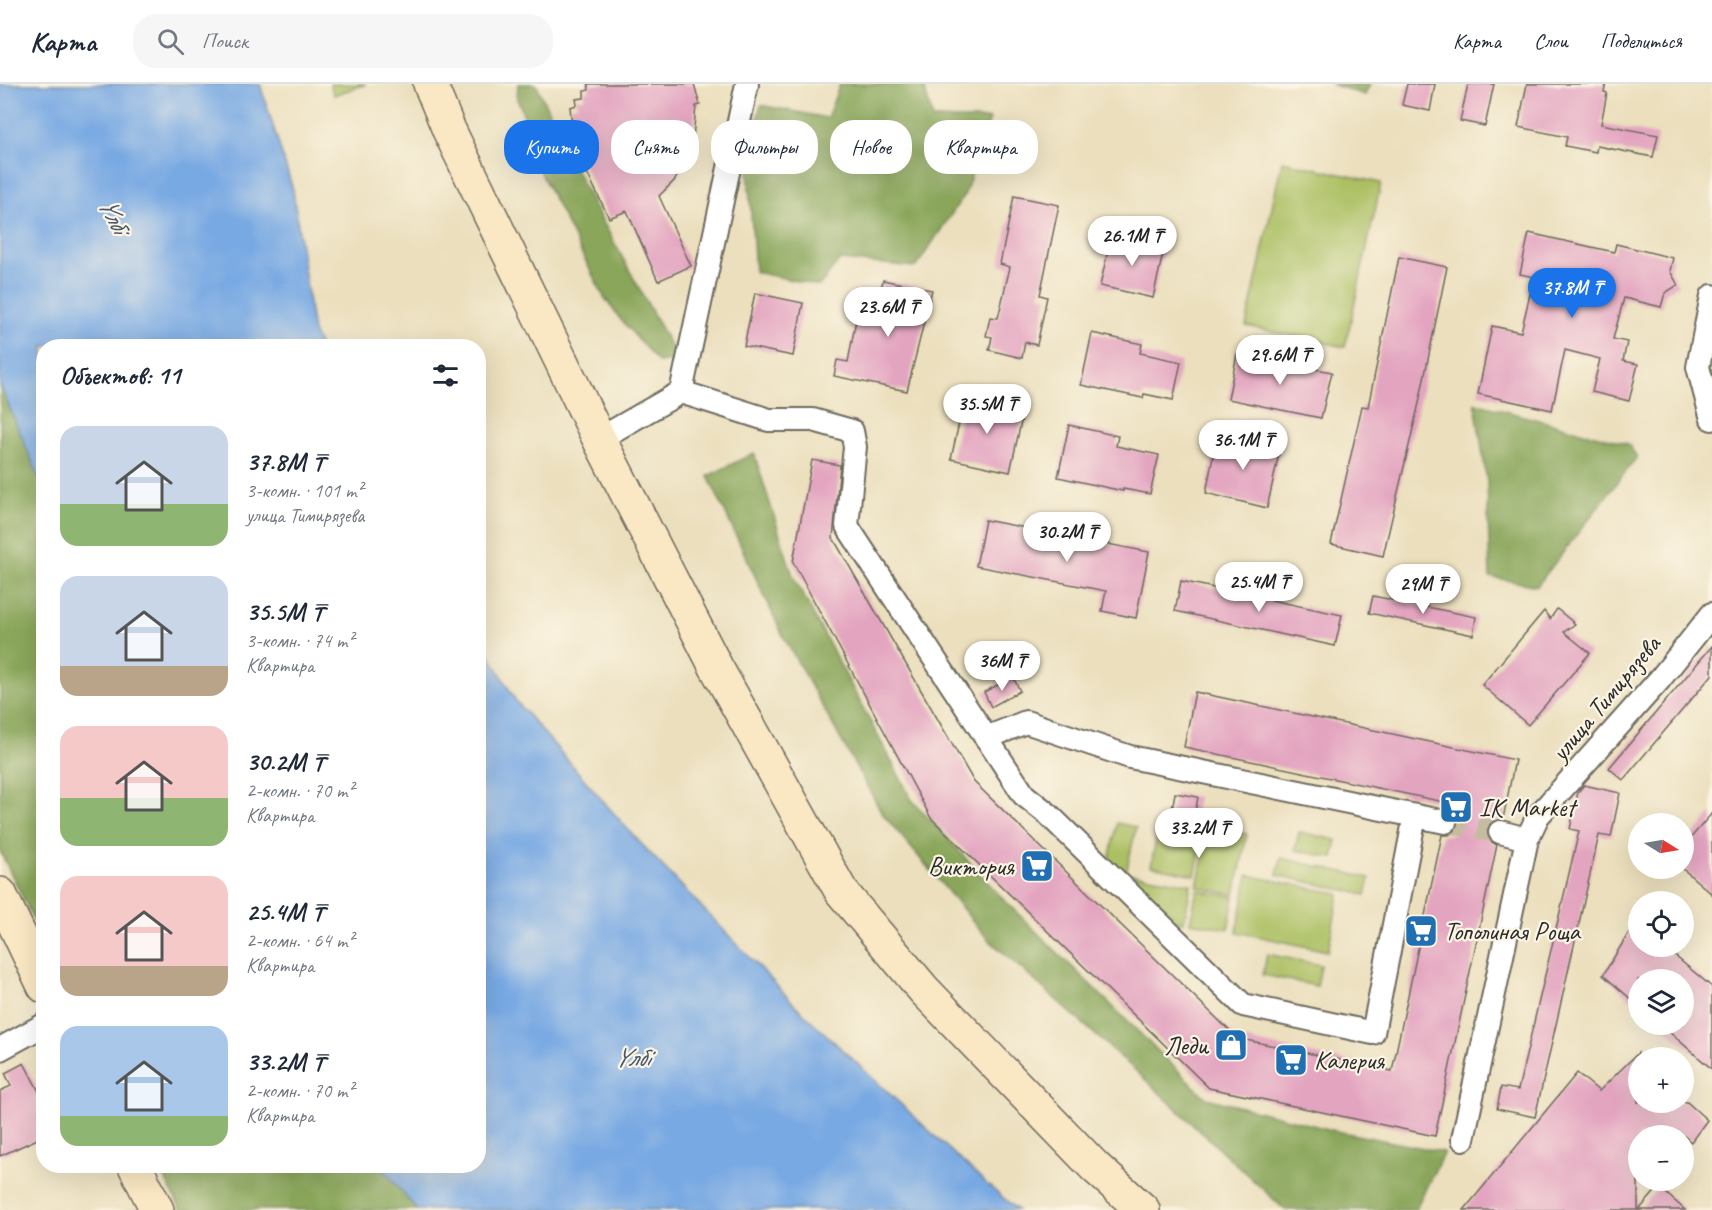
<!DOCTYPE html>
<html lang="ru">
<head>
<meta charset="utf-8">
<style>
	:root { --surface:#fff; --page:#f6f6f7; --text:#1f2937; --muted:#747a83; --line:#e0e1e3; --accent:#1a73e8 }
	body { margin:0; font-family:Caveat,sans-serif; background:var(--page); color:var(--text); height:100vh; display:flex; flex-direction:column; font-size:22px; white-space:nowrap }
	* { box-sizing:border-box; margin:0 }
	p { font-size:20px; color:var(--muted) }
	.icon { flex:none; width:33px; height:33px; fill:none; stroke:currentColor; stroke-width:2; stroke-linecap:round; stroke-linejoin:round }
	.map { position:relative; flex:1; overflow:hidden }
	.sheet { position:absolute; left:36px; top:255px; width:450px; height:834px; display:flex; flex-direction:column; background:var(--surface); border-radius:24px; box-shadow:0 6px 24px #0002 }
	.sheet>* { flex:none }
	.guide { position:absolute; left:504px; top:36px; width:570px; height:54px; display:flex; gap:12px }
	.needle { width:39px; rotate:101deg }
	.tools { position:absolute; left:1628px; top:729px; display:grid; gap:12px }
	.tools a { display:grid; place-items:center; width:66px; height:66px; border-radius:50%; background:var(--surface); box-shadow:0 6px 24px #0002; font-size:30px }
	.price { position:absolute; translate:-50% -51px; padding:0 14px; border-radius:21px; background:#fff; color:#222; font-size:20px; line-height:39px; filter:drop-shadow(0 2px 3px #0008) }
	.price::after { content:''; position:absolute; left:50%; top:36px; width:18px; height:14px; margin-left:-9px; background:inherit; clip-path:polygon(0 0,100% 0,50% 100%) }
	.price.current { background:var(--accent); color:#fff }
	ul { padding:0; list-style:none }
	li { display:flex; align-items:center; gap:18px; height:150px; padding:0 24px }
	li span { display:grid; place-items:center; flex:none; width:168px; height:120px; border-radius:18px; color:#555 }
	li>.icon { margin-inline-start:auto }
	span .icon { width:72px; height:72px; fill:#fffc; stroke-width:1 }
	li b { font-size:26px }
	h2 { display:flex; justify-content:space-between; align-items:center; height:72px; padding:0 24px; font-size:26px }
	.tag { padding:0 21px; border-radius:24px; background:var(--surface); box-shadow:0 6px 24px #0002; font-size:21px; line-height:54px }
	.tag.current { background:var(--accent); color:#fff }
	header { display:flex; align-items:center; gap:36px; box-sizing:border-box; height:84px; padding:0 30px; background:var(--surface); border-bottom:2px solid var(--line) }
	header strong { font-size:28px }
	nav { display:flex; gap:33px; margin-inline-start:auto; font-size:21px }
	.search { width:420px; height:54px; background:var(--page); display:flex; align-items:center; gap:15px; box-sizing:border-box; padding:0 21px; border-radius:24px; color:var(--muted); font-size:22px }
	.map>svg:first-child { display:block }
	.green { fill:#acc064; stroke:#6c7648; stroke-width:1.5 }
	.forest { fill:#89a65a; stroke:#5a6842; stroke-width:1.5 }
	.water { fill:#78a9e3; stroke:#526a87; stroke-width:1.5 }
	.building { fill:#e3a4c0 }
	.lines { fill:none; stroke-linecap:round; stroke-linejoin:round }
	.street-tunnel { stroke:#c5bba0; stroke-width:22; stroke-dasharray:22 11; stroke-linecap:butt }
	.street-casing { stroke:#6e6a5e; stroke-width:26 }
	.secondary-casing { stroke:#6e6a5e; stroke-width:36 }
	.street { stroke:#fff; stroke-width:22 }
	.secondary { stroke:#fae7c3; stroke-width:33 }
	.labels { text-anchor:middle; stroke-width:4.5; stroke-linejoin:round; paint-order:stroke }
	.street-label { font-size:26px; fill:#2b2b2b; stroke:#fcf5e5 }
	.poi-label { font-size:26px; fill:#2b2b2b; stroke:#fcf5e5; text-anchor:start }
	.water-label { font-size:27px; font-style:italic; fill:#46576b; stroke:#fcf5e5 }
</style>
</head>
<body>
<header>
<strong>Карта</strong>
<div class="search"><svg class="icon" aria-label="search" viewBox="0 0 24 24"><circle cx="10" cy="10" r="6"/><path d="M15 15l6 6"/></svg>Поиск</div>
<nav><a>Карта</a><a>Слои</a><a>Поделиться</a></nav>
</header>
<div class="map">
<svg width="1712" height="1126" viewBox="0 0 1712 1126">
	<rect width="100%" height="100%" fill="#fcf5e5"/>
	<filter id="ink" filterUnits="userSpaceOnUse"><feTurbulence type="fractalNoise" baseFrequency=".0167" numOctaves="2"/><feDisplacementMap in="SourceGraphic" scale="12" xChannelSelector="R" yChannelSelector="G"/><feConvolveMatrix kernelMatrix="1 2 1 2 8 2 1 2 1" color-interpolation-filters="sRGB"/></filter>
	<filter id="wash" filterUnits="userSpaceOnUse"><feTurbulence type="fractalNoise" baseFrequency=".008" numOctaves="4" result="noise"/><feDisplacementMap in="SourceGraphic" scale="24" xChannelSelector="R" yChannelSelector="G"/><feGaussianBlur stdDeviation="1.35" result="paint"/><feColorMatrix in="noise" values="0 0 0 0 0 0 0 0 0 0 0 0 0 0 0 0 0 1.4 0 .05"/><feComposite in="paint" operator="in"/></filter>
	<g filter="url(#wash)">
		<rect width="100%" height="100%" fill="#ebdfbd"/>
		<!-- green -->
		<g class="green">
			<path d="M330,0H366L334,11Z"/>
			<path d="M1282,77L1381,99L1345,263L1246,242Z"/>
			<path d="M1117,739L1136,743L1126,789L1107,785Z"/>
			<path d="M1209,742L1247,750L1235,811L1197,803Z"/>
			<path d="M1158,745L1203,754L1195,791L1151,782Z"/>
			<path d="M1299,748L1337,756L1333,774L1295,766Z"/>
			<path d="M1281,774L1370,794L1366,811L1277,791Z"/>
			<path d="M1132,790L1191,800L1184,838L1167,835Z"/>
			<path d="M1248,791L1339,810L1328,867L1237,848Z"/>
			<path d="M1197,806L1234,813L1228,845L1190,838Z"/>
			<path d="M1267,870L1321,881L1317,902L1263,891Z"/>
		</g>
		<!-- forest -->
		<g class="forest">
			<path d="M518,0H536L583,101L671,263V276L658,278L621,236L604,213L530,68L524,32L517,14Z"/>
			<path d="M840,0H923L933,35H990L965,110L916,183L840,176L819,202L755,188L747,71L761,21L827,34Z"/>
			<path d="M1331,0H1370L1365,11Z"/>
			<path d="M0,301L43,403V855L0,767Z"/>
			<path d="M1475,319L1628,360L1637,373L1537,502L1490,493L1487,398Z"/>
			<path d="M754,369L793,492L912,716L1006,818L1206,1014L1336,1047L1444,1068L1415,1126H1285L1136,987L988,855L882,729L783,552L708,392Z"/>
			<path d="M159,1082H381L417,1126H181Z"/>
		</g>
		<!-- water -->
		<g class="water">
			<path d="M0,0H260L293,106L313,248L320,262H44L43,403L0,301Z"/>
			<path d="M479,552L516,617L631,749L799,925L984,1098L1018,1126H417L381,1082H478Z"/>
		</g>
		<g id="blocks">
			<!-- building -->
			<g class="building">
				<path d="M588,0H694L700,21L696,22L693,54L686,75L675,96L659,112L691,182L658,197L627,127L609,134L565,43L572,41L570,23L577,21L576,15L584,14V7L589,6Z"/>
				<path d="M1407,0H1435L1430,27L1402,21Z"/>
				<path d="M1468,0H1494L1485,42L1460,37Z"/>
				<path d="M1527,0H1606L1604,8L1607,9L1601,40L1658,51L1653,73L1597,62L1596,68L1565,62L1567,53L1518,43Z"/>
				<path d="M1014,112L1059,121L1040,211L1047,213L1037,261L1025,258L1022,274L989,266L992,253L986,252L990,233L998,234L1010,183L1000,180Z"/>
				<path d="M1529,149L1614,168L1616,160L1673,174L1670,187L1678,201L1665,209L1661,223L1624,214L1613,255L1627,258L1623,277L1638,280L1629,317L1592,308L1600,275L1565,266L1552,326L1478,310L1492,242L1521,248L1534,193L1520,190Z"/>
				<path d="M1111,153L1164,165L1153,214L1100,202Z"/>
				<path d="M1399,173L1447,183L1419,319L1383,472L1331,460L1362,322L1368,323Z"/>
				<path d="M883,196L932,206L907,307L834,292L837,276L848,278L858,225L876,228Z"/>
				<path d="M755,209L803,219L793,272L744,262Z"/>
				<path d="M1092,249L1142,260L1140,269L1181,278L1173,316L1144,310L1143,314L1081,301Z"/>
				<path d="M1237,270L1332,288L1321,334L1228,315Z"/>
				<path d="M965,312L1009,321L1007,330L1022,334L1010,388L951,375Z"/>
				<path d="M1069,341L1118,352L1116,362L1159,371L1150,410L1123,405V407L1058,393Z"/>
				<path d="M1217,352L1280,365L1267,424L1206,409Z"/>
				<path d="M812,376L840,381L833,454L974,698L1237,954L1392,987L1442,751H1449L1455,747L1458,741V734L1454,728L1448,725L1449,719L1184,663L1195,608L1515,676L1503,735L1491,738L1487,745V751L1490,757L1497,761L1435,1052L1209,1004L931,734L793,478Z"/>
				<path d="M985,436L1149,468L1136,534L1102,527L1106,507L976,482Z"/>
				<path d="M1181,497L1342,531L1335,562L1175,527Z"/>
				<path d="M1373,512L1476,533L1473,551L1369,529Z"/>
				<path d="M1557,525L1575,540L1564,548L1590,569L1528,641L1482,601L1544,527L1550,535Z"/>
				<path d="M1712,562V591L1623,696L1609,684Z"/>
				<path d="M1013,593L1020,607L991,623L984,608Z"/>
				<path d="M1584,701L1620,709L1611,753L1599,751L1535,1033L1497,1025L1501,1003L1518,1006L1579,747L1570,745L1578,708Z"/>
				<path d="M1175,709L1198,713L1194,735L1171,731Z"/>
				<path d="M1712,729V810L1683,785V763Z"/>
				<path d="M1638,834V862H1663L1712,903V985L1660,940H1683V896H1638V921L1603,891Z"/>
				<path d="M1638,969V1018H1687L1707,1036L1691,1058L1684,1052H1638V1126H1464L1577,989L1599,1007Z"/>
				<path d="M24,979L44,1017V1052L0,1072V1007L11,1002L5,989Z"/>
				<path d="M1659,1103L1685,1126H1639Z"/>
			</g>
		</g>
	</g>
	<g filter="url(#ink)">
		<use href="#blocks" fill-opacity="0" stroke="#6e6a5e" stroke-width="1.5"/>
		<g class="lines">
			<!-- street-tunnel -->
			<path class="street-tunnel" d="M1445,738L1500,748"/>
			<defs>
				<g id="street">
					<path d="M1712,212L1698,283L1712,335"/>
					<path d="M681,308L769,336H813L852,347L855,363L847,442L1024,711L1048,730L1243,921L1373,949L1415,732"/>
					<path d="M599,355L681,308L747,0"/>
					<path d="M986,654L1026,638L1130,673L1445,738"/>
					<path d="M1500,748L1527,755"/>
					<path d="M0,965L44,941"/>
					<path d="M1463,1055L1527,755L1538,732L1660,595L1712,530"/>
				</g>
				<g id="secondary">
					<path d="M430,0L449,46L599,355L716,583L841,807L924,906L1095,1083L1143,1126"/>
					<path d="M0,810L44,902"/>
					<path d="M135,1082L157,1126"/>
				</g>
			</defs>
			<!-- street casing -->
			<use href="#street" class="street-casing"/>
			<!-- secondary casing -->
			<use href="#secondary" class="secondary-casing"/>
			<!-- street -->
			<use href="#street" class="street"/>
			<!-- secondary -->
			<use href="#secondary" class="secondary"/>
		</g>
	</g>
	<!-- icons -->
	<defs>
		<symbol id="supermarket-square" viewBox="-11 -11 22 22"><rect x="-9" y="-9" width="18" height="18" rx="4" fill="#1f6fb2" stroke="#fcf5e5"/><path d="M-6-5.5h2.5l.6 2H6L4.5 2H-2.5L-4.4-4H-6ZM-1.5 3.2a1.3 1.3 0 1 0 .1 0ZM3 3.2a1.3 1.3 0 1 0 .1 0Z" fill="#fff"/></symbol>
		<symbol id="shop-square" viewBox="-11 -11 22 22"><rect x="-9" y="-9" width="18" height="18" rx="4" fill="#1f6fb2" stroke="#fcf5e5"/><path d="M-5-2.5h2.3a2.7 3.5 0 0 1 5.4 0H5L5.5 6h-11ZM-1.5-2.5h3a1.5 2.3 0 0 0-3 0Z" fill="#fff"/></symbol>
	</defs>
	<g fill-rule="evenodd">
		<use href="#supermarket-square" x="1437" y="704" width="38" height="38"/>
		<use href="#supermarket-square" x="1018" y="763" width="38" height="38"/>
		<use href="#supermarket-square" x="1402" y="828" width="38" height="38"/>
		<use href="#shop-square" x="1212" y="942" width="38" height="38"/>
		<use href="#supermarket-square" x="1272" y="957" width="38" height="38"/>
	</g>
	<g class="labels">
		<!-- street labels -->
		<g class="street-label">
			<text transform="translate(1605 614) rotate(-50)" y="9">улица Тимирязева</text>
		</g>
		<!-- poi labels -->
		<g class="poi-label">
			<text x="1479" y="732">IK Market</text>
			<text x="1014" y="791" text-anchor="end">Виктория</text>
			<text x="1444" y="856">Тополиная Роща</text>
			<text x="1208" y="970" text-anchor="end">Леди</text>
			<text x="1314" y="985">Калерия</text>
		</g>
		<!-- water labels -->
		<g class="water-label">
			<text transform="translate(114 131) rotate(63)" y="9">Үлбі</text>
			<text x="632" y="982">Үлбі</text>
		</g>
	</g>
</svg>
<div class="tools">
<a><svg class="needle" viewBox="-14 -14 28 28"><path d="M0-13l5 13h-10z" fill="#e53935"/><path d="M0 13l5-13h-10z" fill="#747a83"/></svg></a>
<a><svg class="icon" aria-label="locate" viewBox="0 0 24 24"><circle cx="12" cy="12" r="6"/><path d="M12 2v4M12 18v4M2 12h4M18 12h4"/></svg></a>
<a><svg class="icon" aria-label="layers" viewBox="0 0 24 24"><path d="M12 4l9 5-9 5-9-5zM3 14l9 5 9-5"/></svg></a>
<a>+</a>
<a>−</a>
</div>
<b class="price" style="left:1132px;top:183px">26.1M ₸</b>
<b class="price current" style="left:1572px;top:235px">37.8M ₸</b>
<b class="price" style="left:888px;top:254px">23.6M ₸</b>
<b class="price" style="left:1280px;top:302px">29.6M ₸</b>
<b class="price" style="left:987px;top:351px">35.5M ₸</b>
<b class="price" style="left:1243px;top:387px">36.1M ₸</b>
<b class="price" style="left:1067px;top:479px">30.2M ₸</b>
<b class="price" style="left:1259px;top:529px">25.4M ₸</b>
<b class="price" style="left:1423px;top:531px">29M ₸</b>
<b class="price" style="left:1002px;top:608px">36M ₸</b>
<b class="price" style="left:1199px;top:775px">33.2M ₸</b>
<div class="guide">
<a class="tag current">Купить</a>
<a class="tag">Снять</a>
<a class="tag">Фильтры</a>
<a class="tag">Новое</a>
<a class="tag">Квартира</a>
</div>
<section class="sheet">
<h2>Объектов: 11<svg class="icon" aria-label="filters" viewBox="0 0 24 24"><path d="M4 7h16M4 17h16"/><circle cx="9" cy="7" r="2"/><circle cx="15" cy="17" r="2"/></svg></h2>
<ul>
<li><span style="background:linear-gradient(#c9d6e8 65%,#8fb573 0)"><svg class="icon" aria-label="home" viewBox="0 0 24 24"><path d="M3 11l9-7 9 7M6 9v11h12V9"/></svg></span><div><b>37.8M ₸</b><p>3-комн. · 101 m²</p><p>улица Тимирязева</p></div></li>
<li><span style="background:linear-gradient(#c9d6e8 75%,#b9a48a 0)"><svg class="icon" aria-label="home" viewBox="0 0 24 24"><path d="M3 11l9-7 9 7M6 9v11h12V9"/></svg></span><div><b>35.5M ₸</b><p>3-комн. · 74 m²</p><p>Квартира</p></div></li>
<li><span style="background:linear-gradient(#f6c9c9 60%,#8fb573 0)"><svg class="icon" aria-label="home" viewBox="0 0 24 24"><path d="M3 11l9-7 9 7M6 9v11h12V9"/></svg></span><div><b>30.2M ₸</b><p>2-комн. · 70 m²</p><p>Квартира</p></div></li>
<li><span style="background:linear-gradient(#f6c9c9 75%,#b9a48a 0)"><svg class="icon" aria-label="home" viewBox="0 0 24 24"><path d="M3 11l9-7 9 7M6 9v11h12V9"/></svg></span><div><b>25.4M ₸</b><p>2-комн. · 64 m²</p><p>Квартира</p></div></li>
<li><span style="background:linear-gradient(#a9c7e8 75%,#8fb573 0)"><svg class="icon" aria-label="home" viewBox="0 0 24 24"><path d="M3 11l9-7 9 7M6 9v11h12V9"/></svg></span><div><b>33.2M ₸</b><p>2-комн. · 70 m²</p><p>Квартира</p></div></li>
</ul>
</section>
</div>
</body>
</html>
